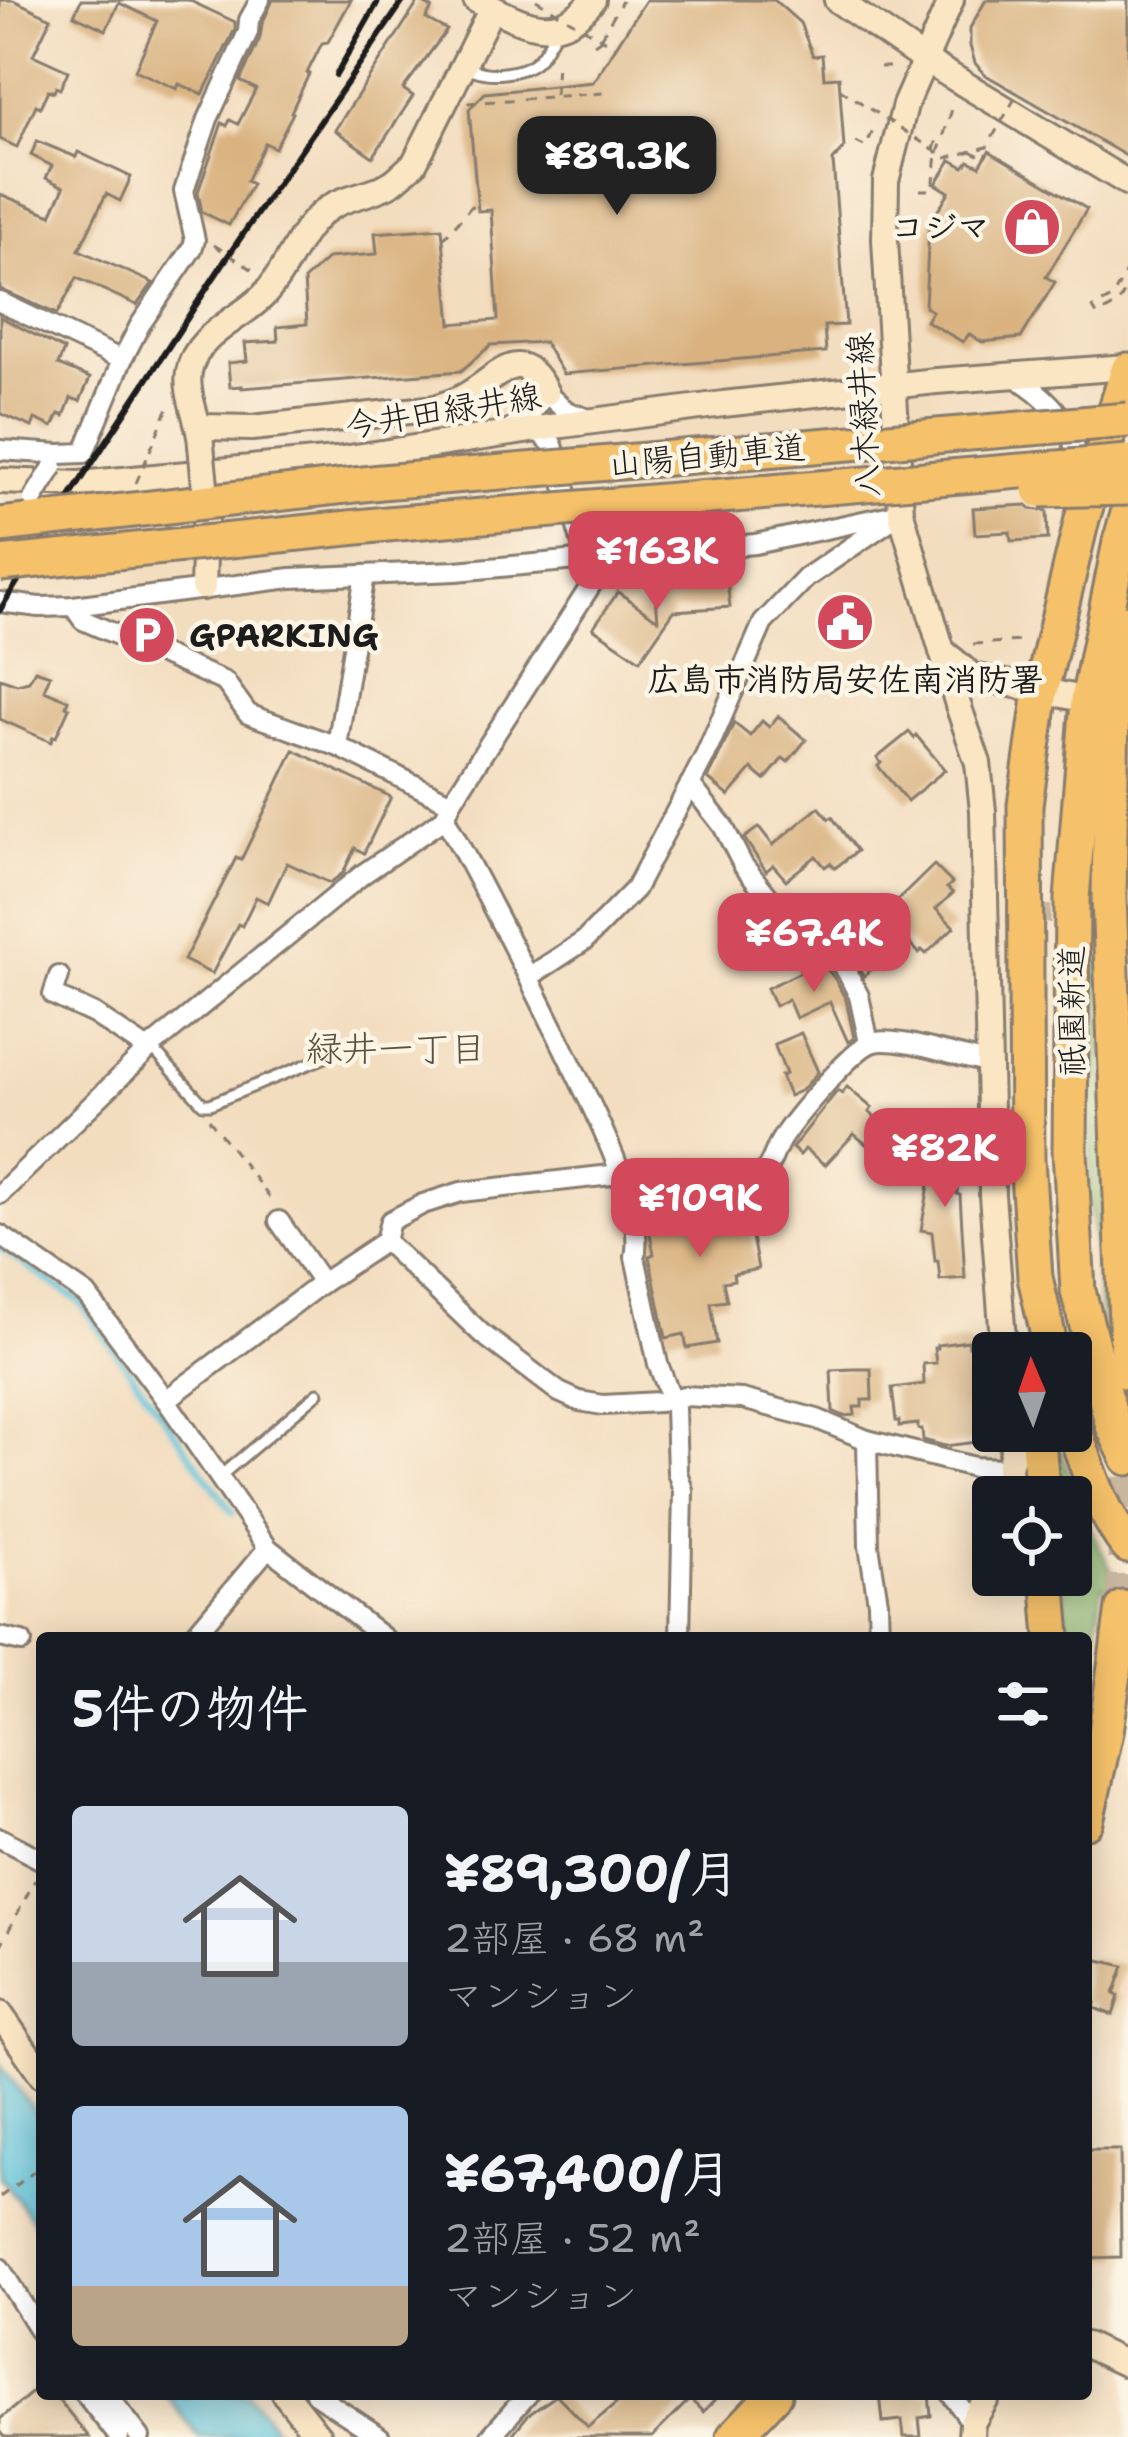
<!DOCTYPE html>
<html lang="ja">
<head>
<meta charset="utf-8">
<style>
	:root { --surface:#171b24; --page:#20242c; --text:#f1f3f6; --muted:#9ea1a6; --accent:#d1495b }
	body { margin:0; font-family:"Shantell Sans","Klee One",sans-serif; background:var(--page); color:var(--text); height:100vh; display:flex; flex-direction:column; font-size:45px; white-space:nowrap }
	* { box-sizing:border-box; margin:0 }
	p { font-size:39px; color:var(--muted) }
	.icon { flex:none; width:66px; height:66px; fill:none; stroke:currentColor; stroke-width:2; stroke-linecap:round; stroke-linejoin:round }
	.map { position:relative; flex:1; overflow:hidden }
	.drawer { position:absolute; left:36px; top:1632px; width:1056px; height:768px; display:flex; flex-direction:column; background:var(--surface); border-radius:12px; box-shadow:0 6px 30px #0003 }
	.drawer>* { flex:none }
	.needle { width:78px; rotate:358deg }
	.fabs { position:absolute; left:972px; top:1332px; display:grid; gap:24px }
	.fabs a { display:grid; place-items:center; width:120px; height:120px; border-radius:12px; background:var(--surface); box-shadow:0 6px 30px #0003; font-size:60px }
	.price { position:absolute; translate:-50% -102px; padding:0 27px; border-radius:24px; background:var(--accent); color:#fff; font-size:39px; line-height:78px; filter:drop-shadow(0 3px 6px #0008) }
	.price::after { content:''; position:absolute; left:50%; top:72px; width:36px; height:27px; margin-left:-18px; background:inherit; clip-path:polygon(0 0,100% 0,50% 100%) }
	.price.current { background:#222; color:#fff }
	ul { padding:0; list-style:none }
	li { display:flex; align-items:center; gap:36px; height:300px; padding:0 36px }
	li span { display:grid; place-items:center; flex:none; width:336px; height:240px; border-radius:12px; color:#555 }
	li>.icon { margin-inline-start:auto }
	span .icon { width:144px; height:144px; fill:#fffc; stroke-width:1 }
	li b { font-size:51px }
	h2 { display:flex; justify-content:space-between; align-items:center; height:144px; padding:0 36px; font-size:51px }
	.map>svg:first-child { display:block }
	.forest { fill:#86b26a; stroke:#516743; stroke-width:3 }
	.water { fill:#60c5de; stroke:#3e707d; stroke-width:3 }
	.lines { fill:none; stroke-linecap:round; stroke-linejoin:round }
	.stream { stroke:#60c5de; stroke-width:6 }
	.building { fill:#d9b280 }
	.street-tunnel { stroke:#c8b69e; stroke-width:18; stroke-dasharray:18 9; stroke-linecap:butt }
	.highway-tunnel { stroke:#c8b69e; stroke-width:33; stroke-dasharray:33 16; stroke-linecap:butt }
	.lane-casing { stroke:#887c6e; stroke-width:15 }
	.street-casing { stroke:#887c6e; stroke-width:24 }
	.secondary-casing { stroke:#887c6e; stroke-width:30 }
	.highway-casing { stroke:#887c6e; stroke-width:39 }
	.path { stroke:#887c6e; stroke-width:3; stroke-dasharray:9 9; stroke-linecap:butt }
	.lane { stroke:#fff; stroke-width:9 }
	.street { stroke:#fff; stroke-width:18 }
	.secondary { stroke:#fbe6c4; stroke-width:24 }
	.highway { stroke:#f5c16b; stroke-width:33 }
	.rail { stroke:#1c1c1c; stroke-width:6 }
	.street-bridge-casing { stroke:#887c6e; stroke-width:24; stroke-linecap:butt }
	.secondary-bridge-casing { stroke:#887c6e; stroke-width:30; stroke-linecap:butt }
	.highway-bridge-casing { stroke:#887c6e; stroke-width:39; stroke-linecap:butt }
	.path-bridge { stroke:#887c6e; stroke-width:3; stroke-dasharray:9 9; stroke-linecap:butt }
	.street-bridge { stroke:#fff; stroke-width:18 }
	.secondary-bridge { stroke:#fbe6c4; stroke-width:24 }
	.highway-bridge { stroke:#f5c16b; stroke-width:33 }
	.labels { text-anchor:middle; stroke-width:9; stroke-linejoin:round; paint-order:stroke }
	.poi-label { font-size:33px; font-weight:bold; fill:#1c1c1c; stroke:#fcf5e5; text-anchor:end }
	.street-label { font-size:33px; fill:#1c1c1c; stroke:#fcf5e5 }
	.neighbourhood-label { font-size:36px; fill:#5e503f; stroke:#fcf5e5 }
</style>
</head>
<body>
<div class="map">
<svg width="1128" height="2437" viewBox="0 0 1128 2437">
	<rect width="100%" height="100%" fill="#fcf5e5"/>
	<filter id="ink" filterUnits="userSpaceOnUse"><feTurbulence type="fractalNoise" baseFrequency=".00833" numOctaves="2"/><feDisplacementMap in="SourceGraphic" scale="24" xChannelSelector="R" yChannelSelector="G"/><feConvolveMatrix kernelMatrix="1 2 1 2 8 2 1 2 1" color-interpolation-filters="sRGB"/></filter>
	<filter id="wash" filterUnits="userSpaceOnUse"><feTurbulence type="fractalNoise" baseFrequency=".004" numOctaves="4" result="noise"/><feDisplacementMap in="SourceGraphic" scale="48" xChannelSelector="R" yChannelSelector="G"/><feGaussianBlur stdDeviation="2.7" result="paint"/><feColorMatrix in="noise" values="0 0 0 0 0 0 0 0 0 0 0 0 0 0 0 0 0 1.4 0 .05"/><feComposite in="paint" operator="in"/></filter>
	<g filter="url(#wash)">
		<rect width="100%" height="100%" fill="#f3ddbf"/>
		<!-- forest -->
		<g class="forest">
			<path d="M1098,859L1111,1362L1101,1321L1090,1203L1092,860Z"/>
			<path d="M1053,1431L1091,1530L1126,1599L1102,1586L1086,1719V1638H1066L1063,1575H1071V1497H1055Z"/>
		</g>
		<!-- water -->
		<g class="water">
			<path d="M0,2064L42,2121V2232L0,2178Z"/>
			<path d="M166,2394H248L281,2437H199Z"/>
		</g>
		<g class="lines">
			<!-- stream -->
			<path class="stream" d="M0,1248L80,1302L233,1513"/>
		</g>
		<g id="blocks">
			<!-- building -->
			<g class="building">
				<path d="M0,0H13L51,18L33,55L68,71L60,89L56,87L54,92L48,90L40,107L36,105L17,147L0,139Z"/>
				<path d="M81,0H188L235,22V29L203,94L179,84L177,89L135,70L157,21L119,3L106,30L74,15Z"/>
				<path d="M273,0H351L328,42L322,43L307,73L309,74L291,112L293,113L275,148L265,143L246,181L252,184L229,225L202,212L198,192L222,123L227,126L230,120L238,124L256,89L240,81L260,38L262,24Z"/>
				<path d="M646,0H774L800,23L813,56L822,55L824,78L839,77L844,148L833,161L846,325L824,326L826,352L563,374L544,342L491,345L461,371L242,388V386L230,387L228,363L247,361L245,343L278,341L277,327L307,324L304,280L328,258L377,254L375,233L442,228L451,324L498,320L491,210L478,211L469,109L485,93L593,82Z"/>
				<path d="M986,0H1128V157L984,74L975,63L970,46V28Z"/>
				<path d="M419,1L432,8L426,19L447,30L403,89L413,96L373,157L335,130Z"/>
				<path d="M37,141L76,157L78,152L131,177L120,201L106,194L79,250L153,283L137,305L77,278L57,314L0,289V194L51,215L64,187L46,178L52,166L31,155Z"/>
				<path d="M989,151L1087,209L1046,277L1055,282L1021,338L982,342L969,334L963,342L926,321L932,311L925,307L929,225L949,192L936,184L951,160L964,167L969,161L980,166Z"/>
				<path d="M0,317L64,350L58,365L90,378L80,401L71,398L64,416L59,414L53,427L35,419L32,427L0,413Z"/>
				<path d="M1027,505L1031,509L1047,511L1048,539L1011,541L1010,532L975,534L973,508Z"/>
				<path d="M727,580L730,607L674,611L640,660L593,628L618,592L658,620L655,586Z"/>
				<path d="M35,670L50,675L44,690L68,700L66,706L69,708L56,737L53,736L51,742L0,719V678L17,684L29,681Z"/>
				<path d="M778,716L806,740L788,762L783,758L765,780L752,769L729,796L708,779L734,723L750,736L762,721L769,727Z"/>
				<path d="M909,732L914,738L916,735L945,770L907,801L878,766L881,763L877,758Z"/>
				<path d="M294,750L391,797L364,853L355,848L343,873L330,883L287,863L268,903L256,897L242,926L238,924L212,974L184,960L236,858L241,860Z"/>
				<path d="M819,807L829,819L832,817L857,851L835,868L830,863L825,867L816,856L786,880L773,865L766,871L744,838L759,827L773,845Z"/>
				<path d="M934,865L952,883L947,888L953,893L936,909L954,927L926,954L922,950L919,953L904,937L864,976L847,950Z"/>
				<path d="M824,965L835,979L846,1000L854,1038L848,1042L830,1002L796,1018L788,999L775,1006L767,988L814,966L815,969Z"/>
				<path d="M801,1033L818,1072L802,1090L789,1096L781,1076L786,1074L774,1044Z"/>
				<path d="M847,1087L872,1108L869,1112L884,1125L889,1141L878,1154L854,1134L825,1165L805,1149L800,1155L792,1148L834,1095L838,1091L842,1094Z"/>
				<path d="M932,1138L959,1139L957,1194L960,1195L965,1278L940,1280L938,1261H935L932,1232L921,1230L931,1174Z"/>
				<path d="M756,1192L760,1195L763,1216H760L761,1219L749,1221L758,1269L733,1274L734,1280L723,1282L727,1301L711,1303L717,1343L687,1348L684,1334L666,1338L649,1256L654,1254L647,1218L652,1217L651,1211Z"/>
				<path d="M968,1341L969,1346H974L981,1405L977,1406L980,1426L977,1427V1442L945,1446L923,1440L922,1429H918V1424L899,1426V1421H896L892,1388L924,1384L923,1364L936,1363L934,1348H937V1345Z"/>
				<path d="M853,1369H871L872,1400H862V1407H854L855,1415L844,1416L833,1411L831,1370Z"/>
				<path d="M1086,1957L1124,1966L1114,1994L1119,1996L1113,2015L1094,2008L1095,2003L1086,2000Z"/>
				<path d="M1086,2150H1120L1121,2257L1086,2258Z"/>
				<path d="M42,2384V2394H54L89,2437H5L0,2431V2419Z"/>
				<path d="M606,2394H721L703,2412L690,2399L652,2437H510L528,2415L557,2395L588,2427L616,2404Z"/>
				<path d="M880,2394H929L931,2416L919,2418L921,2437H904L902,2420L883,2422Z"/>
			</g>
		</g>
	</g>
	<g filter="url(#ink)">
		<use href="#blocks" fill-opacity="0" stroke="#887c6e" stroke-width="3"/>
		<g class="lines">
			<!-- street-tunnel -->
			<path class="street-tunnel" d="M1006,913L1128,916"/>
			<!-- highway-tunnel -->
			<path class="highway-tunnel" d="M1123,1608L1128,1372"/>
			<defs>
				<g id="lane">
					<path d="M464,66C478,72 489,75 504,73C538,69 541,57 557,30"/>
					<path d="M151,1047L203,1104H210L328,1056"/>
					<path d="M218,1478L318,1393"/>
				</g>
				<g id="street">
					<path d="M0,302L122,360"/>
					<path d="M1014,376C1054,401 1073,424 1080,472"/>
					<path d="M508,431L529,416L546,393L566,411L588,419"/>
					<path d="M0,450L59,454L84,453L122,360L140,325L192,249L195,240L184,191L208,119L248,32L249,20L260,0"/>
					<path d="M0,602L39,607L73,606L291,578L456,571L755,544L901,513"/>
					<path d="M73,606L83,620L225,682L248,714L337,746L451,803"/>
					<path d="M337,746L365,575"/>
					<path d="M690,784L723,826L743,865L785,917L836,957L847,972L859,996L869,1043"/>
					<path d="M445,818C488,897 529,977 568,1057C590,1103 646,1209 635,1257L658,1364L675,1408L677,1472L683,1490L680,1638"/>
					<path d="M59,976L53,995L94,1014L148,1050"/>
					<path d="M529,977L584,941L635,889L705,756L763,623L806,578L892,519"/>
					<path d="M620,1174L461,1192L423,1204L390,1221L385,1241L481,1333L559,1392L579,1401L603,1405L659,1402L684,1396L742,1399L817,1419L867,1440L974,1467L1009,1468"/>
					<path d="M0,1194L151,1047L363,874L445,818L451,803L591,585L586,558L553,445L536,429"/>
					<path d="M628,1201L760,1178C772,1166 773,1152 782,1138C794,1119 851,1051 871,1043C894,1034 962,1059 989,1063"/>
					<path d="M279,1221L322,1283"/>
					<path d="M0,1235L87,1295L166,1400L268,1548L384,1638"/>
					<path d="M166,1400L322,1283L385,1241"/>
					<path d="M867,1440L869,1546L878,1602L879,1638"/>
					<path d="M0,1637L22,1642"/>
					<path d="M192,1638L268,1548"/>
					<path d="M0,1838L42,1860"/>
					<path d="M0,2268L42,2335"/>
					<path d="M85,2394L119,2437"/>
					<path d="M107,2394L140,2437"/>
					<path d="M315,2394L380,2437"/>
					<path d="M951,2394L972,2423"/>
					<path d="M490,2437L528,2394"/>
				</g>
				<g id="secondary">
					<path d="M476,0C519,21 556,47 593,0"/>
					<path d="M837,0L923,59L1128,183"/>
					<path d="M951,0L905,105L886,181L885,240L901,513L958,705L978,763L983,811L992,1195L1004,1353"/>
					<path d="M201,427L252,428L436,408C446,404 456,401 465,396C498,378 521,340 546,393"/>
					<path d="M201,445C200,421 185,395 189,372C196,333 242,319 265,294C291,266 298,226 332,206C351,195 375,194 393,182C400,177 407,169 414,164L492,8"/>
					<path d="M0,481L79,484L336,460L563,425L723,404L936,381L1128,367"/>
					<path d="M203,587L206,496"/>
					<path d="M942,651L973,676L1101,703"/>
					<path d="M1011,1431L1013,1451L1009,1468L1013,1497"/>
					<path d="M0,2014L42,2075"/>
					<path d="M1086,2345L1128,2365"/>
					<path d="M285,2394L319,2437"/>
					<path d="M971,2437L972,2423L989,2394"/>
				</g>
				<g id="highway">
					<path d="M1128,514L1120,542L1088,700L1072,899L1070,1151L1078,1291L1113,1426L1128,1458"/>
					<path d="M1052,1353L1035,1277L1027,1159L1025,805L1041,691L1082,519L1128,370"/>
					<path d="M1128,1372L1109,898L1112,705L1128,622"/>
					<path d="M1071,1421C1086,1462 1100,1511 1128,1546"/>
					<path d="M1037,1431L1043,1497"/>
					<path d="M1048,1575L1053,1638"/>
					<path d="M1086,1821L1106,1732L1123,1608"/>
					<path d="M734,2437L775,2394"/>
				</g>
			</defs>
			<!-- lane casing -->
			<use href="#lane" class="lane-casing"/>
			<!-- street casing -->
			<use href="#street" class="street-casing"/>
			<!-- secondary casing -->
			<use href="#secondary" class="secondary-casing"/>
			<!-- highway casing -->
			<use href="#highway" class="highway-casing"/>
			<!-- path -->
			<g class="path">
				<path d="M601,37L622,1"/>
				<path d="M594,44L603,38"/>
				<path d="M880,67H889L894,70"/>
				<path d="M555,95L557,63"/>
				<path d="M468,103L603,93"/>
				<path d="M856,142L866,147L874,128"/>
				<path d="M934,150L938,135"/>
				<path d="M971,151L984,158"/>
				<path d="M938,153L954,103"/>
				<path d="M920,190H933L937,154"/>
				<path d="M443,239L477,200"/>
				<path d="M214,245L256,272"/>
				<path d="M1128,268L1112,298L1093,308L1097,315L1118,304L1128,285"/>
				<path d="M150,451L169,405"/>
				<path d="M973,644L1023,641"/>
				<path d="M209,1119L273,1202"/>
				<path d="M0,1947L35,1880"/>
				<path d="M0,2197L42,2166"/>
			</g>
			<!-- lane -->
			<use href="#lane" class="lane"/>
			<!-- street -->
			<use href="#street" class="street"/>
			<!-- secondary -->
			<use href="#secondary" class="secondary"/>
			<!-- highway -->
			<use href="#highway" class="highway"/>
			<!-- rail -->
			<g class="rail">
				<path d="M336,75L379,0"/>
				<path d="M0,610L68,500L228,256L404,0"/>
			</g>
			<defs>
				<path id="street-bridge" d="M33,499L53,467"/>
				<path id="secondary-bridge" d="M201,445L206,496"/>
				<g id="highway-bridge">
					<path d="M1040,490L1128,488"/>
					<path d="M0,525L381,482L1128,420"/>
					<path d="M0,564L387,524L1128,462"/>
				</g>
			</defs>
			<!-- street-bridge casing -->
			<use href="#street-bridge" class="street-bridge-casing"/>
			<!-- secondary-bridge casing -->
			<use href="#secondary-bridge" class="secondary-bridge-casing"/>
			<!-- highway-bridge casing -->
			<use href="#highway-bridge" class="highway-bridge-casing"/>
			<!-- path-bridge -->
			<g class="path-bridge">
				<path d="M536,0L616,47"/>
				<path d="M840,89L946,158L987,147L1018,93"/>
				<path d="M136,483L150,451"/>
			</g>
			<!-- street-bridge -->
			<use href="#street-bridge" class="street-bridge"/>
			<!-- secondary-bridge -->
			<use href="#secondary-bridge" class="secondary-bridge"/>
			<!-- highway-bridge -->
			<use href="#highway-bridge" class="highway-bridge"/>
		</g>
	</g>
	<!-- icons -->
	<defs>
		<symbol id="shop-disc" viewBox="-11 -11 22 22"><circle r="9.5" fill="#d1495b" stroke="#fcf5e5"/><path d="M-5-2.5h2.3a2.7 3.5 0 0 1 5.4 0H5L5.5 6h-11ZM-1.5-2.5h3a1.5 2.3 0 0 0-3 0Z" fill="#fff"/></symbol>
		<symbol id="civic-disc" viewBox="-11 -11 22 22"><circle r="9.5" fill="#d1495b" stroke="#fcf5e5"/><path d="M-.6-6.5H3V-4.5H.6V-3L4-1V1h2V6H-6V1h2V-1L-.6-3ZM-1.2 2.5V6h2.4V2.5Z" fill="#fff"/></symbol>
		<symbol id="parking-disc" viewBox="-11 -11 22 22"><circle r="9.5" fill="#d1495b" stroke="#fcf5e5"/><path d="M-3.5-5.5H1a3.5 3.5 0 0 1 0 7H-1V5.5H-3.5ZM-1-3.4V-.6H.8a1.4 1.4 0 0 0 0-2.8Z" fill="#fff"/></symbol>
	</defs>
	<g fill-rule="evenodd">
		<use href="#shop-disc" x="999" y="194" width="66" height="66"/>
		<use href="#civic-disc" x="812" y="589" width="66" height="66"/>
		<use href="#parking-disc" x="114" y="602" width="66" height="66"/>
	</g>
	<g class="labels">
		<!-- poi labels -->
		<g class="poi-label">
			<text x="990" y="239">コジマ</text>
			<text x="189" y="647" text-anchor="start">GPARKING</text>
			<text x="845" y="691" text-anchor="middle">広島市消防局安佐南消防署</text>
		</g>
		<!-- street labels -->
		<g class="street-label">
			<text transform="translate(443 410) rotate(-9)" y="12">今井田緑井線</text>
			<text transform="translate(863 415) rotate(-93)" y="12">八木緑井線</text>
			<text transform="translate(707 455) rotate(-5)" y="12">山陽自動車道</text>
			<text transform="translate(1071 1011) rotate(-90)" y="12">祇園新道</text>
		</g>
		<!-- neighbourhood labels -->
		<g class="neighbourhood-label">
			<text x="396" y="1061">緑井一丁目</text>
		</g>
	</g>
</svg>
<div class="fabs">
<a><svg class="needle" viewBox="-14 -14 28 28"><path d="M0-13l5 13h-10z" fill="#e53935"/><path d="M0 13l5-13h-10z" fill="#9ea1a6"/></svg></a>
<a><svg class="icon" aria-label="locate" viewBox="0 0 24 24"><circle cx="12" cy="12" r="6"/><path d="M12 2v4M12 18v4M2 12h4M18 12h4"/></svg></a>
</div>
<b class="price current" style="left:617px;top:218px">¥89.3K</b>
<b class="price" style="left:657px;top:613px">¥163K</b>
<b class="price" style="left:814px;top:995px">¥67.4K</b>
<b class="price" style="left:945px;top:1210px">¥82K</b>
<b class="price" style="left:700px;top:1260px">¥109K</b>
<section class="drawer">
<h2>5件の物件<svg class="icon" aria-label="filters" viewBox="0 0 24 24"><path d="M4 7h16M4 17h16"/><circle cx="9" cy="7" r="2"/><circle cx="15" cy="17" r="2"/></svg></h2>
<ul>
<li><span style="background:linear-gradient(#c9d6e8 65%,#9aa5b1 0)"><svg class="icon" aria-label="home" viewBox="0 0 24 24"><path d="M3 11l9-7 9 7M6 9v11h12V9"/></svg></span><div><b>¥89,300/月</b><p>2部屋 · 68 m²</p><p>マンション</p></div></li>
<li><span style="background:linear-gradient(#a9c7e8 75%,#b9a48a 0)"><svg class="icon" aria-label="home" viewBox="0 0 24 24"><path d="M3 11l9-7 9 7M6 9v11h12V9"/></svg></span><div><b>¥67,400/月</b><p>2部屋 · 52 m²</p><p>マンション</p></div></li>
</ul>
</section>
</div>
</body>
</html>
